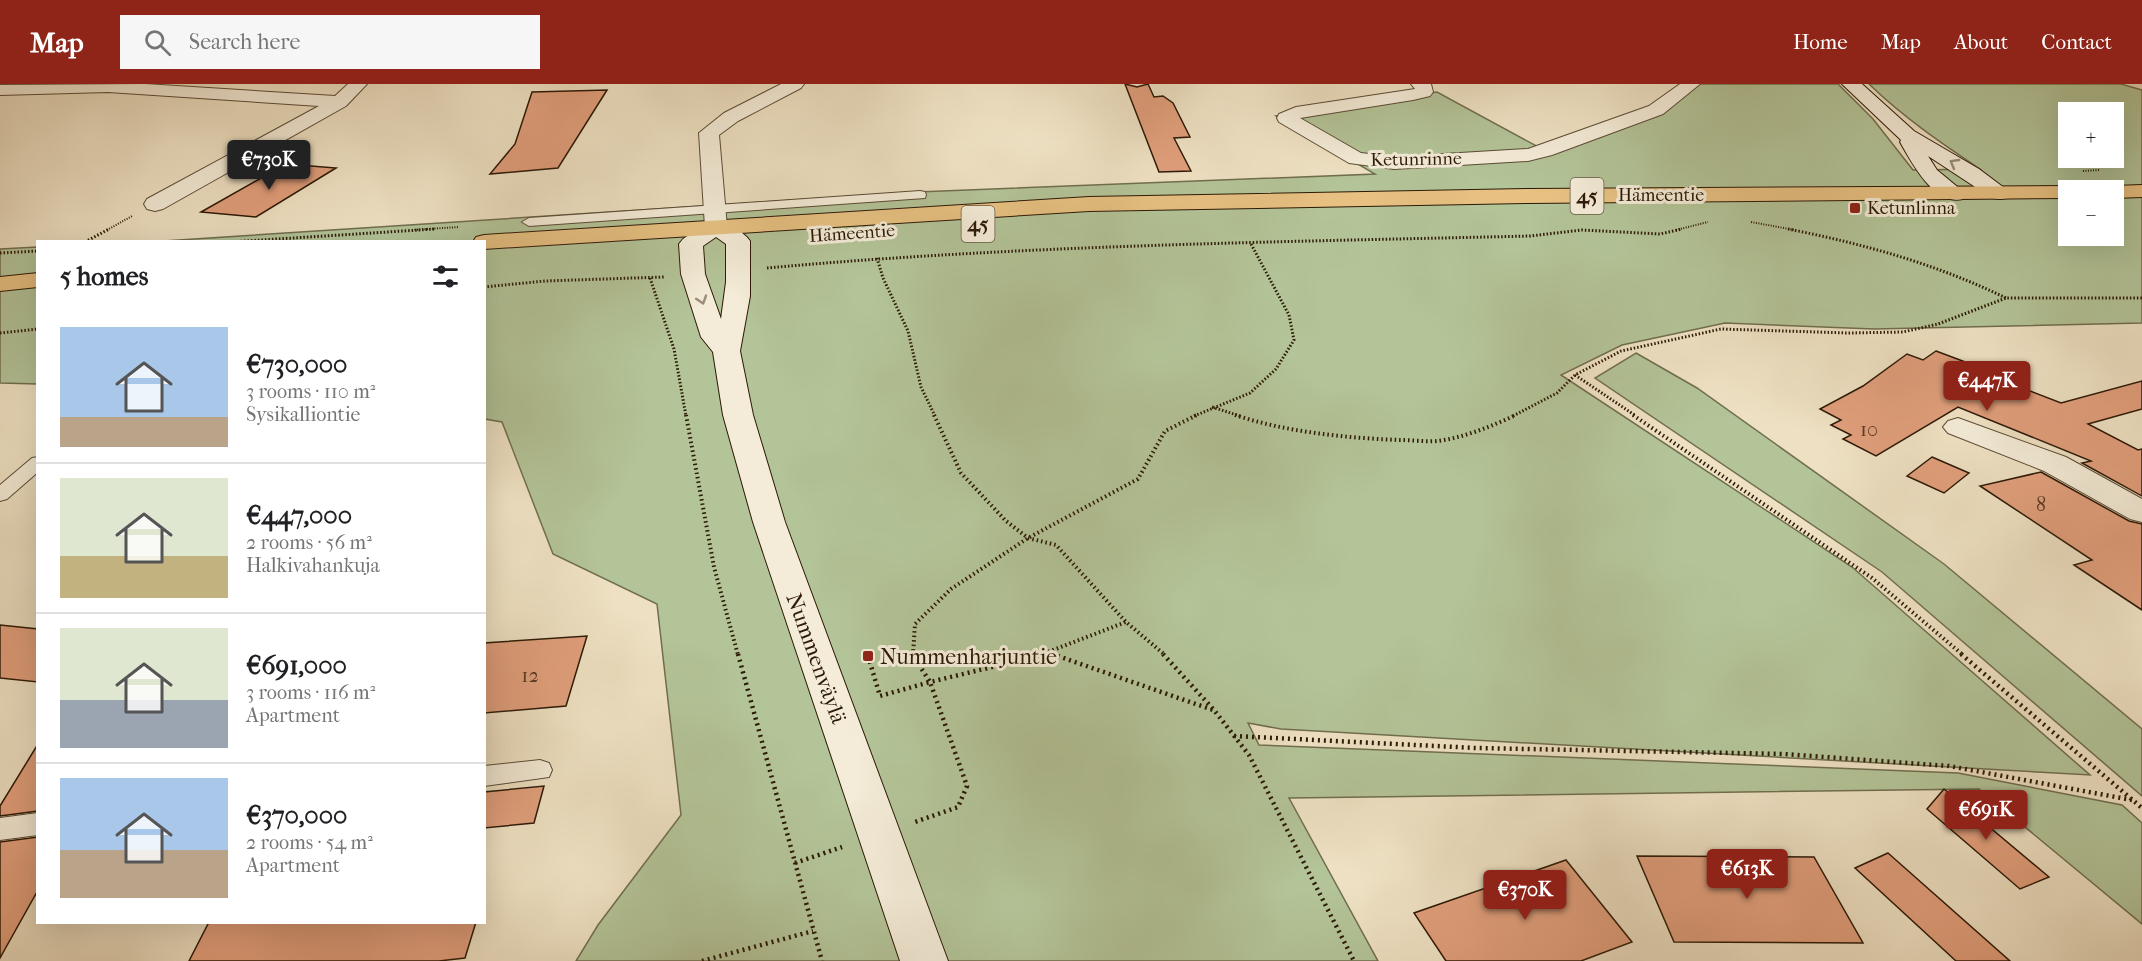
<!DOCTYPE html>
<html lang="en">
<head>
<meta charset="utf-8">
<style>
	:root { --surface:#fff; --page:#f6f6f6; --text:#202124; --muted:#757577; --line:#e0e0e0; --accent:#8f2418 }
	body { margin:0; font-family:"IM FELL French Canon",serif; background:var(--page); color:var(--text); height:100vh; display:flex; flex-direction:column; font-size:22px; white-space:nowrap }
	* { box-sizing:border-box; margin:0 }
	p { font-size:20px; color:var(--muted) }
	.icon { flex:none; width:33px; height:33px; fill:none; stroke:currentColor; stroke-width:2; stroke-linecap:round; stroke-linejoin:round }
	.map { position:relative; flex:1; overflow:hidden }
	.sheet { position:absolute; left:36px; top:156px; width:450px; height:684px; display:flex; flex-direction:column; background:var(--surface); border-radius:0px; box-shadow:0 6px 24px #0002 }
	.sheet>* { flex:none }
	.controls { position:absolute; left:2058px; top:18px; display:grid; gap:12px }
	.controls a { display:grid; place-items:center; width:66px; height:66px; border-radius:0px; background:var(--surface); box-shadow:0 6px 24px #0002; font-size:30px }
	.price { position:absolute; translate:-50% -51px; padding:0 14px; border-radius:6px; background:var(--accent); color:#fff; font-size:20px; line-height:39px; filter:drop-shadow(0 2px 3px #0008) }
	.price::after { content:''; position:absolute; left:50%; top:36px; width:18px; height:14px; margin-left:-9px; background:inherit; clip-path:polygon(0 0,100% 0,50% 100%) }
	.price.current { background:#222; color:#fff }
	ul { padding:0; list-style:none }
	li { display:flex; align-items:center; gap:18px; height:150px; padding:0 24px }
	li+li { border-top:2px solid var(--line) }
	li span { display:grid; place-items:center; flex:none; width:168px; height:120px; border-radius:0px; color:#555 }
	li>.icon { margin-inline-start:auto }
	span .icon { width:72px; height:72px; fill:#fffc; stroke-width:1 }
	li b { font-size:26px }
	h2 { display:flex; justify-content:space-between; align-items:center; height:72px; padding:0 24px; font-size:26px }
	header { display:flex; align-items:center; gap:36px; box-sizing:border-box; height:84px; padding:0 30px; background:var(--accent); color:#fff }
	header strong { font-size:28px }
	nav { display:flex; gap:33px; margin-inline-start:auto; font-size:21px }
	.search { width:420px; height:54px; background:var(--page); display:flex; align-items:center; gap:15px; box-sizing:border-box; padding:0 21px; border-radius:0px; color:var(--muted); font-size:22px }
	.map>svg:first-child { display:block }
	.green { fill:#b3c498; stroke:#706e4f; stroke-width:1.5; fill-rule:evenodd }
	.building { fill:#e19f7c; stroke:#2c1906; stroke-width:1.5 }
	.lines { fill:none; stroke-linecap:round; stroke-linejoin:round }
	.lane-casing { stroke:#5c4b35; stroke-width:2 }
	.street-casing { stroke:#5c4b35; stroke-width:2 }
	.secondary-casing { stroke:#2c1906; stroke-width:2 }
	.primary-casing { stroke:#2c1906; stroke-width:2 }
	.path-far3 { stroke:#2c1906; stroke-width:2; stroke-dasharray:1 1.5; stroke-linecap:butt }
	.path-far2 { stroke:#2c1906; stroke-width:3; stroke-dasharray:1.5 2; stroke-linecap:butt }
	.path-far1 { stroke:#2c1906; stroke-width:4; stroke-dasharray:1.5 3; stroke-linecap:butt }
	.path { stroke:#2c1906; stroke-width:4.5; stroke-dasharray:2 4; stroke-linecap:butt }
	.lane { fill:#f4ecd8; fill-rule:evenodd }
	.street { fill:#f4ecd8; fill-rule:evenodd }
	.secondary { fill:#f4ecd8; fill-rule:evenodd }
	.primary { fill:#e7c082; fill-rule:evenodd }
	.oneway { stroke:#9a8d7a }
	.poi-dot { fill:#8f2418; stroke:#f4ecd8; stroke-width:2 }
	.labels { text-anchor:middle; stroke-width:6; stroke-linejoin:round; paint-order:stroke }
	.far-street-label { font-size:18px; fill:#2c1906; stroke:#f4ecd8 }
	.far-poi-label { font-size:18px; fill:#2c1906; stroke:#f4ecd8; text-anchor:start }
	.number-label { font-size:20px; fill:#593a24 }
	.shield { fill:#f4ecd8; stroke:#685845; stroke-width:1.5 }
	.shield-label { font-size:21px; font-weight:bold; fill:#2c1906 }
	.poi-label { font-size:22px; fill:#2c1906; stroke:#f4ecd8; text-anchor:start }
	.street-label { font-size:22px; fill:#2c1906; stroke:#f4ecd8 }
</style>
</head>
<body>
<header>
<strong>Map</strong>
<div class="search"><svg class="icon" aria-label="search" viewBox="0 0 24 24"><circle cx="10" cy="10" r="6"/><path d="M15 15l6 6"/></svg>Search here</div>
<nav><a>Home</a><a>Map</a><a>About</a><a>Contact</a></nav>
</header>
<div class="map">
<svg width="2142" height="877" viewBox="0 0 2142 877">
	<rect width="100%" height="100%" fill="#eee1c3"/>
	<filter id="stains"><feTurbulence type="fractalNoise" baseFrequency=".00333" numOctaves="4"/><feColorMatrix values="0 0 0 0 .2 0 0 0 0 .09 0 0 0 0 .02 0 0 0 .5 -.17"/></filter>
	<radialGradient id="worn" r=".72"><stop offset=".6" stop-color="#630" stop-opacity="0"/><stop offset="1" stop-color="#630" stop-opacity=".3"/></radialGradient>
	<!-- green -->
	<g class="green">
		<path d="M1687,0H1838L1873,35L1913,86L1980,85C1941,59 1903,33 1869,0H2121L2142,6V239L1874,245L1725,239L1622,261L1561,291L1852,483L2090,691L1281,645L1248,639L1259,661L1958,689L2122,721L2142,739V840L1979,705L1289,714L1378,877H576L598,841L681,731L657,520L553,470L502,338L485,335L484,158H148L917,108L1375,90L1276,32L1437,8L1542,65L1641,30ZM2068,28H2114V74H2068ZM2068,106H2114V152H2068Z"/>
		<path d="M37,163V300L0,299V165Z"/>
		<path d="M1636,269L1697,304L1944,480L2142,645V712L1882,488L1595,294Z"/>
	</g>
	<!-- building -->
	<g class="building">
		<path d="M1125,0L1137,3L1148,0L1154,13L1163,12L1173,19L1190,53L1174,54L1191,87L1159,88Z"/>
		<path d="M607,6L558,84L490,90L515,60L532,8Z"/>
		<path d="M286,80L336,84L256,133L201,128Z"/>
		<path d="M1936,267L1992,288L1989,291L2061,319L2142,297V325L2088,340L2138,366L2142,365V412L2082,379L2091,377L1958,323L1876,372L1843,355L1851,351L1831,341L1841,336L1820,325L1863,302L1907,270L1923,276Z"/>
		<path d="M1932,373L1969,389L1944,409L1907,392Z"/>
		<path d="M2041,388L2129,437L2142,440V526L2074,481L2092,476L1980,402Z"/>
		<path d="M0,541L38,545V598L0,594Z"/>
		<path d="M587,552L566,622L484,629V559Z"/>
		<path d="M38,660V727L0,732V722Z"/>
		<path d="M544,702L534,739L484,744V708Z"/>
		<path d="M1944,705L2049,793L2020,805L1927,725Z"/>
		<path d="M38,753V806L0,874V758Z"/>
		<path d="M1888,769L2010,877H1956L1855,784Z"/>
		<path d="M1637,772L1814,773L1863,859L1674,858Z"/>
		<path d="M1566,776L1632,858L1581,877H1446L1414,829Z"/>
		<path d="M209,838H476L465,874L439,877H189Z"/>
	</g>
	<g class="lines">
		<defs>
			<g id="lane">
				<path d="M920,107L925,108L926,111L925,114L529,142L522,138L529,134Z"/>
				<path d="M38,373V388L7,415L0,417V401L32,374Z"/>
				<path d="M540,676L549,679L552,686L549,693L484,702V682Z"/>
				<path d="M38,729V751L0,756V734Z"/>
			</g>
			<g id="street">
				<path d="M145,0L335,12L348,0H367L346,22L163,125L155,127L147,125L144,120L147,115L319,22L108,8L0,11V1Z"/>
				<path d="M781,0H804L801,4L738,37L719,51L727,143L724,148L716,150L708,148L705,143L699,49L724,29Z"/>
				<path d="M1411,0H1431L1433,8L1430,12L1413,16L1300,34L1361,69L1394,73L1528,65L1649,22L1680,0H1700L1663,30L1552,71L1528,77L1394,85L1349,79L1279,38L1277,34L1279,30L1296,23L1415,5Z"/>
				<path d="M1958,334L2066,373L2142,415V438L2130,435L2044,387L1948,349L1943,343L1948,337Z"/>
			</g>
			<g id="secondary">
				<path d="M1842,0H1862L1914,47L1979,85L2011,109L2008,114L2000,115L1992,114L1928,72L1937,86L1966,110L1963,115C1934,122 1912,79 1900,58L1901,56Z"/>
				<path d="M716,136C728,139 743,147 750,157V212L740,267L753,331L785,438L948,877H900L753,438L723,331L713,268L701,253L681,190L679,160L683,155L708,138ZM716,153L726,160V198L721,235L705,190L703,162Z"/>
			</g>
			<g id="primary">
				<path d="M2142,101V113L2114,114V106H2104L2114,102Z"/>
				<path d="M2068,102L2078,106H2068V114L1529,119L1089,127L484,165V158H473L476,153L484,151L1089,113L1529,105Z"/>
				<path d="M38,189V203L0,207V193Z"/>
			</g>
		</defs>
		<!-- lane casing -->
		<use href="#lane" class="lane-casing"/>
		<!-- street casing -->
		<use href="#street" class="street-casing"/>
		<!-- secondary casing -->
		<use href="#secondary" class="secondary-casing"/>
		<!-- primary casing -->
		<use href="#primary" class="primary-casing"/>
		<!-- path-far3 -->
		<g class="path-far3">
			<path d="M2083,87L2099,86"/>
			<path d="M1751,138L1795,146"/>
			<path d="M107,146L132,132"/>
			<path d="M412,146L459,143"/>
			<path d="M1676,146L1708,138"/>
		</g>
		<!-- path-far2 -->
		<g class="path-far2">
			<path d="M1788,145C1864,160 1936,180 2006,214"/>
			<path d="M85,158L109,145"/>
			<path d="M230,158L435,145"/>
			<path d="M0,169L38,167"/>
			<path d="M877,174L883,194L908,247L921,303L935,332"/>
			<path d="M767,184C1021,161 1275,158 1530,152L1582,146L1660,150L1682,145"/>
			<path d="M650,194L674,265L686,332"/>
			<path d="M484,203L545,197L664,193"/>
			<path d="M0,249L38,245"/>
			<path d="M1575,291L1636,332"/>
			<path d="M1212,323L1240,332"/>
			<path d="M1194,332L1250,309L1276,285L1294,256L1289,231L1251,160"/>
			<path d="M1513,332L1557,309L1575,291L1621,267L1721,245L1849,249L1903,248L1938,240L2006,214H2142"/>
		</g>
		<!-- path-far1 -->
		<g class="path-far1">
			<path d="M686,331L714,483L738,571"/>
			<path d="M934,331L961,389L1006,437L1028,454L1056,461L1126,538L1165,571"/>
			<path d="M1235,331C1286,348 1346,354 1400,356C1412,356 1425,358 1437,357C1463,354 1492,342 1516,331"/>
			<path d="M1633,331L1872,494L1963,571"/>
			<path d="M1050,569L1057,571"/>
			<path d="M913,571L915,540L951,505L1028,454L1138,395L1165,347L1197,331"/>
			<path d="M1040,571L1126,538"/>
		</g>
		<!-- path -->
		<g class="path">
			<path d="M738,570L822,877"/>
			<path d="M912,570L930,598L1046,570"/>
			<path d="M1052,570L1213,626"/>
			<path d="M1163,570L1214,626L1249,671L1354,877"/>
			<path d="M1961,570L2142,724"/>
			<path d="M868,572L880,612L930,598L967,702L958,723L915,738"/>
			<path d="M1234,652L1476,664L1784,670L1949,682L2132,716"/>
			<path d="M795,779L842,763"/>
			<path d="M702,877L813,847"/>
		</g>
		<!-- lane -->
		<use href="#lane" class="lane"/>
		<!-- street -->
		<use href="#street" class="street"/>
		<!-- secondary -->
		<use href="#secondary" class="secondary"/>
		<!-- primary -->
		<use href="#primary" class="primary"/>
	</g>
	<!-- one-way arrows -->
	<defs><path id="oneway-chevron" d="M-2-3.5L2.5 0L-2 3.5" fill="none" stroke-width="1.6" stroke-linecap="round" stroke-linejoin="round" transform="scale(1.5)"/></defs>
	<g class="oneway">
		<use href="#oneway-chevron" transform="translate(1954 79) rotate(-150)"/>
		<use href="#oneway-chevron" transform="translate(702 216) rotate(72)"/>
	</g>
	<!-- markers -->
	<g class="poi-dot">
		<rect x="1849" y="118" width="12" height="12" rx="3"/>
		<rect x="862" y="566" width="12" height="12" rx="3"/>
	</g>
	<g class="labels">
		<!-- far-street labels -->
		<g class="far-street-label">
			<text transform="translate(1416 75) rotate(-1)" y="6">Ketunrinne</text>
			<text x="1661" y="117">Hämeentie</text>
			<text transform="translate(852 149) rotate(-4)" y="6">Hämeentie</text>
		</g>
		<!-- far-poi labels -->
		<g class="far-poi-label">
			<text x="1867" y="130">Ketunlinna</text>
		</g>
		<!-- number labels -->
		<g class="number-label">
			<text x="1869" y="352">10</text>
			<text x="2041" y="427">8</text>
			<text x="530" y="598">12</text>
		</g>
		<!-- shield labels -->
		<g class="shield">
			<rect x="1570.5" y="94" width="33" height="36" rx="4.5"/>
			<rect x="961.5" y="122" width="33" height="36" rx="4.5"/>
		</g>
		<g class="shield-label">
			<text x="1587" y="119">45</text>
			<text x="978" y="147">45</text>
		</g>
		<!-- poi labels -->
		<g class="poi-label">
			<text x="880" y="580">Nummenharjuntie</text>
		</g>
		<!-- street labels -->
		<g class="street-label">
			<text transform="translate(817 574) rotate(70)" y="8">Nummenväylä</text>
		</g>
	</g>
	<rect width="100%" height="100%" filter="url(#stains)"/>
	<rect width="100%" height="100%" fill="url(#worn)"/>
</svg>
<div class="controls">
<a>+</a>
<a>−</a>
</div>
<b class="price current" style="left:269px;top:107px">€730K</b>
<b class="price" style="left:1987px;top:328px">€447K</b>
<b class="price" style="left:1986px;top:757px">€691K</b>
<b class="price" style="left:1747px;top:816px">€613K</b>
<b class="price" style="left:1525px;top:837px">€370K</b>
<section class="sheet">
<h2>5 homes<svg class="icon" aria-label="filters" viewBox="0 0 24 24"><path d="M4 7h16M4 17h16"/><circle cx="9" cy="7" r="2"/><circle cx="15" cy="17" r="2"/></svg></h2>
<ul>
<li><span style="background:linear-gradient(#a9c7e8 75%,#b9a48a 0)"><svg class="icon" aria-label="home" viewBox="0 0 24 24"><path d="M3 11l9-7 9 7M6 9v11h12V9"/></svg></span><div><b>€730,000</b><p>3 rooms · 110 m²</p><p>Sysikalliontie</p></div></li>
<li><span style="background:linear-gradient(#dfe7d0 65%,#c2b280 0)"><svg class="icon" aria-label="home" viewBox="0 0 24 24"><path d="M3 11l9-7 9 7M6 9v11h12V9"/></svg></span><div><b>€447,000</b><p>2 rooms · 56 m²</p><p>Halkivahankuja</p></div></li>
<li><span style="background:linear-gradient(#dfe7d0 60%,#9aa5b1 0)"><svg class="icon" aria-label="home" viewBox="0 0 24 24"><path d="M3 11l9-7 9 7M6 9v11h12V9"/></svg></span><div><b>€691,000</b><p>3 rooms · 116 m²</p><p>Apartment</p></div></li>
<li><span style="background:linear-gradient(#a9c7e8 60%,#b9a48a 0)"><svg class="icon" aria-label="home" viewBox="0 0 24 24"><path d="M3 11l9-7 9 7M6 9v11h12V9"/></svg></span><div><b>€370,000</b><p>2 rooms · 54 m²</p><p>Apartment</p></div></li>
</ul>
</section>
</div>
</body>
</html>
